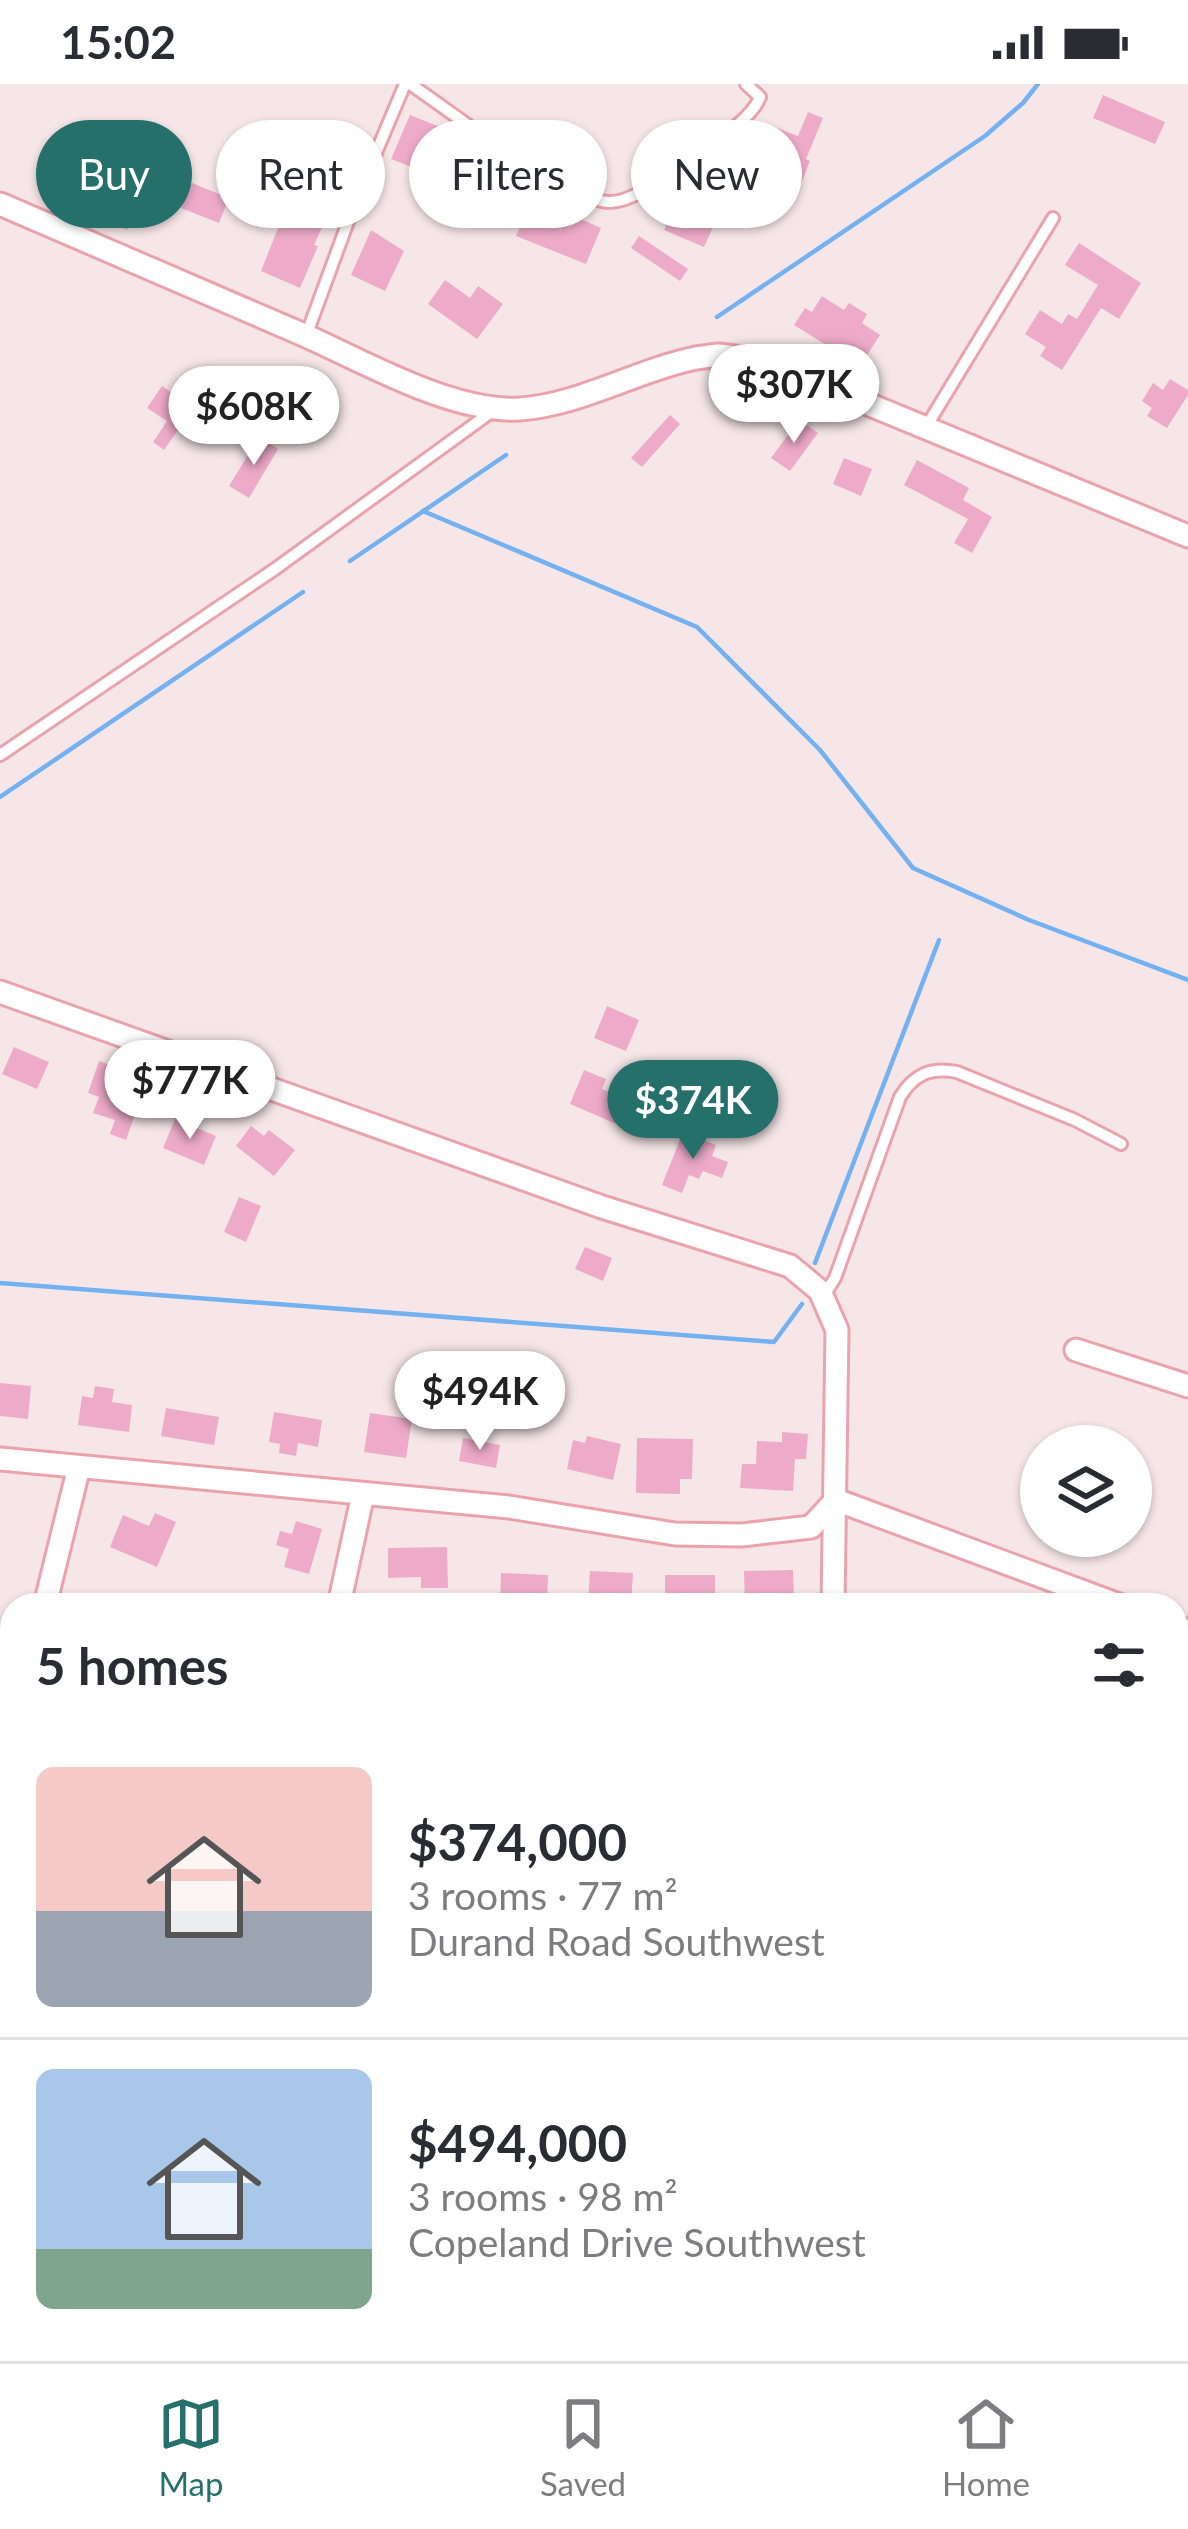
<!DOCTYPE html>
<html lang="en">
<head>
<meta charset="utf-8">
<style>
	:root { --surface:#fff; --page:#f2f2f3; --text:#2b2b33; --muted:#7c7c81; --line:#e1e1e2; --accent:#26706c }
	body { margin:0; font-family:Lato,sans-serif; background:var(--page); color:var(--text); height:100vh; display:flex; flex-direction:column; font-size:45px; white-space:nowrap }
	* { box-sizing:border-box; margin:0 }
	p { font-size:39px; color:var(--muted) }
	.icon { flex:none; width:66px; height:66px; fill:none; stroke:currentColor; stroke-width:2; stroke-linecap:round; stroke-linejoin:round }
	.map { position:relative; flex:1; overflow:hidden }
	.sheet { position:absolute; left:0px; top:1509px; width:1188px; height:768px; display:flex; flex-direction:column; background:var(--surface); border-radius:36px 36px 0 0; box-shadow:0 3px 9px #0004 }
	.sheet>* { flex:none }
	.guide { position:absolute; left:36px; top:36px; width:1116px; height:108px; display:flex; gap:24px }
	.fabs { position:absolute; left:1020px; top:1341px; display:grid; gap:24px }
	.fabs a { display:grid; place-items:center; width:132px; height:132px; border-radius:50%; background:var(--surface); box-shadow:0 3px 9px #0004; font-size:60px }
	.price { position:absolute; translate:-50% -102px; padding:0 27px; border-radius:42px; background:#fff; color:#222; font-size:39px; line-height:78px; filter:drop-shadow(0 3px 6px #0008) }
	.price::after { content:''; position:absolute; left:50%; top:72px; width:36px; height:27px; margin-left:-18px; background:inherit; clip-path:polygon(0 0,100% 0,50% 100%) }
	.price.active { background:var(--accent); color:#fff }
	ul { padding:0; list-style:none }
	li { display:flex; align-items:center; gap:36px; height:300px; padding:0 36px }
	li+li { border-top:3px solid var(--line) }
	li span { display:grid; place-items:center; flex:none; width:336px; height:240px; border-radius:18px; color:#555 }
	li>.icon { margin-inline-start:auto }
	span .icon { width:144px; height:144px; fill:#fffc; stroke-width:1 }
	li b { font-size:51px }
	h2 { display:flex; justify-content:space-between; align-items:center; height:144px; padding:0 36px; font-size:51px }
	.tag { padding:0 42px; border-radius:54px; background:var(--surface); box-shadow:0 3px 9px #0004; font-size:42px; line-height:108px }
	.tag.active { background:var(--accent); color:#fff }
	.status { display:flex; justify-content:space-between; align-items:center; height:84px; padding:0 60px; background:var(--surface); direction:ltr }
	.status svg { height:33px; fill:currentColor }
	.dock { display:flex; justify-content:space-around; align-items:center; height:168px; border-top:3px solid var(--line); background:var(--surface); font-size:33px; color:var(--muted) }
	.dock a { display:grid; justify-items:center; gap:6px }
	.dock .active { color:var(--accent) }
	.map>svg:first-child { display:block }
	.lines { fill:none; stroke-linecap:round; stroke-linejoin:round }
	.stream { stroke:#74b1f0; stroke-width:4.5 }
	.building { fill:#edabc9 }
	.service-casing { stroke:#eaa3ac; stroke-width:16 }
	.minor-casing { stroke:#eaa3ac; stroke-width:27 }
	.service { stroke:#fff; stroke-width:10 }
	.minor { stroke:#fff; stroke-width:21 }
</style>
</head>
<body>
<div class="status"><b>15:02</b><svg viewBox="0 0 49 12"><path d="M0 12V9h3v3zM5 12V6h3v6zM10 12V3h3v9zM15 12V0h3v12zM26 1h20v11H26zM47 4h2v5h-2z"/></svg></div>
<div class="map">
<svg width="1188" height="2277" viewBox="0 0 1188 2277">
	<rect width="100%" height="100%" fill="#f6e6e8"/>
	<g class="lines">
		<!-- stream -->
		<g class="stream">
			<path d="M717,233L985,52L1023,19L1038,0"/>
			<path d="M423,427L697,543L820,666L913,784L1029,836L1188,896"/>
			<path d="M350,477L506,371"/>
			<path d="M0,713L303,508"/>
			<path d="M815,1179L939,856"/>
			<path d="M0,1199L774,1258L802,1220"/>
		</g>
	</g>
	<!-- building -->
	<g class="building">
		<path d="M1103,11L1165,38L1155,60L1093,34Z"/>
		<path d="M808,28L823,34L806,75L810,77L799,105L750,85L764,39L798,52Z"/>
		<path d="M410,31L455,49L452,55L477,66L458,110L421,94L424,88L391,75Z"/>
		<path d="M317,46L333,52L329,60L352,78L314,161L318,162L300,204L261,187Z"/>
		<path d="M499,86L515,96L505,114L500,110L485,134L474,127Z"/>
		<path d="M704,88L734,97L704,163L664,146L682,104L697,111Z"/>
		<path d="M192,99L229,114L219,139L181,124Z"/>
		<path d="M118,100L142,110L127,146L103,135Z"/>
		<path d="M534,110L551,117L549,121L601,144L586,180L516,152Z"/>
		<path d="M371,146L404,167L385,207L351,191Z"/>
		<path d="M639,152L688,185L680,197L631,164Z"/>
		<path d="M1079,159L1141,199L1119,235L1101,224L1062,286L1040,272L1046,263L1025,250L1040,226L1062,240L1068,230L1077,235L1098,201L1065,181Z"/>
		<path d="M445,196L470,214L478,202L503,220L477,255L428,220Z"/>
		<path d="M822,212L844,226L849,219L867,230L862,239L880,251L860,282L794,241L805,224L812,228Z"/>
		<path d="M216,290L232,303L219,319L223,322L209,343L189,330L164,366L153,358L167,337L147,324L162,302L178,313L188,298L202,308Z"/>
		<path d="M1170,295L1188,306V311L1167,344L1147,332L1152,324L1142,317L1153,299L1163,306Z"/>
		<path d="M670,331L680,340L642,383L631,374Z"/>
		<path d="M799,336L818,349L790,387L771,374Z"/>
		<path d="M259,353L278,365L249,414L229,402Z"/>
		<path d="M844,374L872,385L861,412L833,400Z"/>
		<path d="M917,376L969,404L963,416L992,433L972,469L954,459L968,435L904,401Z"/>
		<path d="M607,922L639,936L626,967L594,954Z"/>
		<path d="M14,963L49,978L37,1005L2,990Z"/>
		<path d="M99,977L122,985L115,1005L141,1014L126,1056L110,1050L115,1036L93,1029L99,1013L88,1009Z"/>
		<path d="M584,986L606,995L602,1005L632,1017L621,1042L570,1020Z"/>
		<path d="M175,1035L216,1052L204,1081L163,1064Z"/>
		<path d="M251,1042L264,1052L269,1046L295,1066L274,1092L236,1062Z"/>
		<path d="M683,1048L716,1061L712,1072L728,1078L722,1094L703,1087L699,1095L689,1091L682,1109L662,1101Z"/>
		<path d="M239,1113L261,1122L246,1158L224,1148Z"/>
		<path d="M585,1163L612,1174L603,1197L575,1185Z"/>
		<path d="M0,1299L31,1302L28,1335L0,1332Z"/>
		<path d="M95,1302L114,1305L112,1318L132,1321L129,1348L78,1341L82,1312L93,1314Z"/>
		<path d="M166,1324L219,1333L214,1361L161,1352Z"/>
		<path d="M274,1328L322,1336L318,1363L298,1359L296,1372L279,1369L280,1360L269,1358Z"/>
		<path d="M370,1329L412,1335L406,1374L364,1368Z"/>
		<path d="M782,1348L808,1350L806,1375H795L793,1407L740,1404L742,1380H756L757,1357L782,1358Z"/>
		<path d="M587,1352L621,1360L613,1396L567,1385L573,1356L585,1359Z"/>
		<path d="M463,1354L500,1361L496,1384L459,1377Z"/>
		<path d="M637,1354L693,1355L692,1395H680V1410L636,1409Z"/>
		<path d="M155,1429L176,1438L157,1483L110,1463L123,1431L149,1442Z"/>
		<path d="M296,1437L322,1445L309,1490L284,1483L289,1465L276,1461L280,1447L292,1450Z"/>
		<path d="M447,1463L448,1504H421V1493L388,1494V1464Z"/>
		<path d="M793,1486L794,1513H774V1521H745L744,1487Z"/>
		<path d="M590,1487L633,1489L631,1521H588Z"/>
		<path d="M501,1489L548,1491L547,1521H500Z"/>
		<path d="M665,1491H715V1515H697V1521H665Z"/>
	</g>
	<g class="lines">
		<defs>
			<g id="service">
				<path d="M410,0C452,28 566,118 610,118C637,118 669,87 691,73C712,59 751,37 760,13L746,0"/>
				<path d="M306,252L356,116L405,0"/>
				<path d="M926,343L1053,134"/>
				<path d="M0,671L275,485L494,326"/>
				<path d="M823,1213L835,1194L900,1013C914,990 931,983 957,988L1075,1036L1121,1060"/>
			</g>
			<g id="minor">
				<path d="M0,120C101,164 203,207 304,251C365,278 452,329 520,325C580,321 637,286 696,274L718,271L761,276L1188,452"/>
				<path d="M0,908L602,1123L790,1182L820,1207L837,1246L833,1521"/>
				<path d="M1076,1266L1188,1302"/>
				<path d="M0,1375L509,1423L675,1450L742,1451L811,1443L836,1416L1119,1521"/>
				<path d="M45,1521L79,1383"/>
				<path d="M339,1521L363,1410"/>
				<path d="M1176,1543L1188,1547"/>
				<path d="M0,1702L12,1653"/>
				<path d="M0,2086L12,2088"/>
				<path d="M771,2277L773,2265"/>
			</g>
		</defs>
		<!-- service casing -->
		<use href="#service" class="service-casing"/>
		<!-- minor casing -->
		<use href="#minor" class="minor-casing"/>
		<!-- service -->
		<use href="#service" class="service"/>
		<!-- minor -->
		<use href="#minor" class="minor"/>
	</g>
</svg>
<div class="fabs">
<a><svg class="icon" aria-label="layers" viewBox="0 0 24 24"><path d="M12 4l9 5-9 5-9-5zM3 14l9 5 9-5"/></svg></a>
</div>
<b class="price" style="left:794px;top:362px">$307K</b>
<b class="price" style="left:254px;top:384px">$608K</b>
<b class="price" style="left:190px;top:1058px">$777K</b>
<b class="price active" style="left:693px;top:1078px">$374K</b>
<b class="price" style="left:480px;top:1369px">$494K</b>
<div class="guide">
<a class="tag active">Buy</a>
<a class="tag">Rent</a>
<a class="tag">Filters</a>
<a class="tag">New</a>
</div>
<section class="sheet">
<h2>5 homes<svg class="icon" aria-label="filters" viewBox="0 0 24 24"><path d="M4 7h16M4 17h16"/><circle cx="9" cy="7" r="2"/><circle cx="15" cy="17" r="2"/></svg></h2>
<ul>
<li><span style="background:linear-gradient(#f6c9c9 60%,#9aa5b1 0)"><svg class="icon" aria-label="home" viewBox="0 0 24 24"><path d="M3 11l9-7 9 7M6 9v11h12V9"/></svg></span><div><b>$374,000</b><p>3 rooms · 77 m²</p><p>Durand Road Southwest</p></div></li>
<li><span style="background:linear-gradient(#a9c7e8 75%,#7fa58c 0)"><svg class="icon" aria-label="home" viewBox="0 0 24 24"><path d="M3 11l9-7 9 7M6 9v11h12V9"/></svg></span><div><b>$494,000</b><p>3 rooms · 98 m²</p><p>Copeland Drive Southwest</p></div></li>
</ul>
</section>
</div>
<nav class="dock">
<a class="active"><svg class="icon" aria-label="map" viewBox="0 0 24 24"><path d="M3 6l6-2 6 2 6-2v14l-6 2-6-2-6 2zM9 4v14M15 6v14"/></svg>Map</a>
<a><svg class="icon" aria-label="saved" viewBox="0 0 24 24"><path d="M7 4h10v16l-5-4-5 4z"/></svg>Saved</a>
<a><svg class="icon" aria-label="home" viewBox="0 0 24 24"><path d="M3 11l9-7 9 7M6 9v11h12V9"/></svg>Home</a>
</nav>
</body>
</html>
